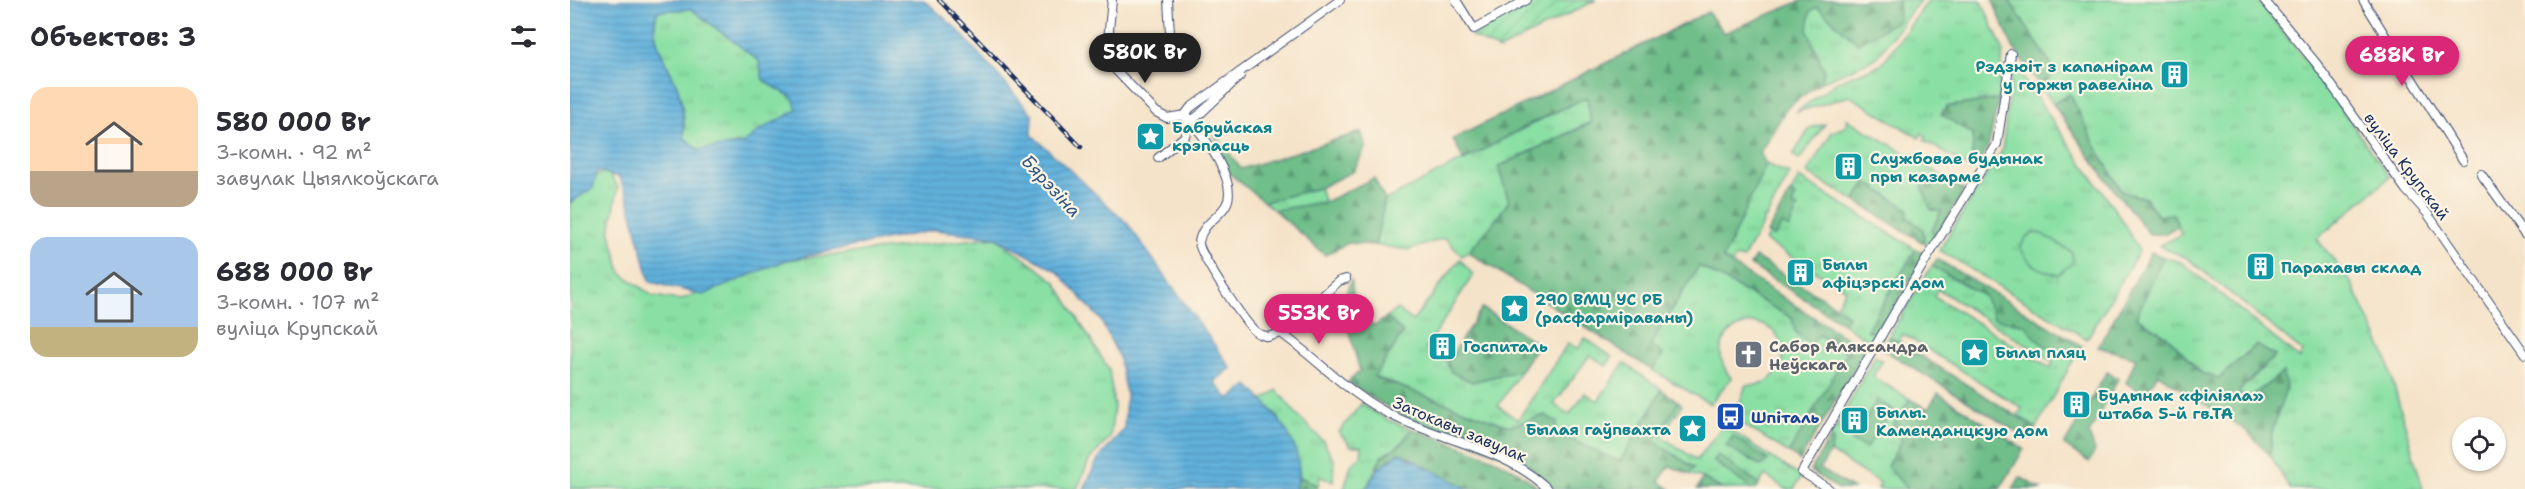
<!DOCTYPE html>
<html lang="ru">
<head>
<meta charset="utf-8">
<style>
	:root { --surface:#fff; --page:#f2f2f3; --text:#2b2b33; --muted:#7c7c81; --accent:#db2777 }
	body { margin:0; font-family:"Shantell Sans",sans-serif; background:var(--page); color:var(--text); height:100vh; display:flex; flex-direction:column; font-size:22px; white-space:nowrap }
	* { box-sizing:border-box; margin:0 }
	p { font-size:20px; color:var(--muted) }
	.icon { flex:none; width:33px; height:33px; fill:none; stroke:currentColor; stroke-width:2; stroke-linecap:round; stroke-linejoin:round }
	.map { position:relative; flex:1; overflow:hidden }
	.side { display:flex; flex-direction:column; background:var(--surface); width:570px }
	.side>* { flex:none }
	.controls { position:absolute; left:1882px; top:417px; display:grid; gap:12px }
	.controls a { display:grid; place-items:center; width:54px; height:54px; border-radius:50%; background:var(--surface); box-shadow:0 2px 4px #0004; font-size:30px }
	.price { position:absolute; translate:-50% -51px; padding:0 14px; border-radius:21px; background:var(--accent); color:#fff; font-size:20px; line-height:39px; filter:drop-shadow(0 2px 3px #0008) }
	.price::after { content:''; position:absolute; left:50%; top:36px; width:18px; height:14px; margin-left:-9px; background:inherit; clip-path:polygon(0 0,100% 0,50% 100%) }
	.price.selected { background:#222; color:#fff }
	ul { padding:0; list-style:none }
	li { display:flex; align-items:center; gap:18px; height:150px; padding:0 30px }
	li span { display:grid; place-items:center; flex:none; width:168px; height:120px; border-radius:18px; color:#555 }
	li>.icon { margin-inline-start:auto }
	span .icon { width:72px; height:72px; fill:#fffc; stroke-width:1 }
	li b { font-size:26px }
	h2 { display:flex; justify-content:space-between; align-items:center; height:72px; padding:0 30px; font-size:26px }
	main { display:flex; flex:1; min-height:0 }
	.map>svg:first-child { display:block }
	.grass { fill:url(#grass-tufts); stroke:#528881; stroke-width:1.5; fill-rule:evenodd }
	.forest { fill:url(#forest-firs); stroke:#457674; stroke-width:1.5 }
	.garden { fill:url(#garden-furrows); stroke:#528881; stroke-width:1.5 }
	.pitch { fill:#8ae0a4; stroke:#528881; stroke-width:1.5 }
	.water { fill:url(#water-rules); stroke:#3e709d; stroke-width:1.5; fill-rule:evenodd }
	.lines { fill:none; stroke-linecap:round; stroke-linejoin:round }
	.minor-casing { stroke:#3c4a6e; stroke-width:10 }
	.minor { stroke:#fff; stroke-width:8 }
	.rail-casing { stroke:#1b2f5e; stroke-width:4.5 }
	.rail { stroke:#fcf5e5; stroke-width:2; stroke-dasharray:7; stroke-linecap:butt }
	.labels { text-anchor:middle; stroke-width:4.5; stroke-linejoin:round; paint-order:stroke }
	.culture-label { font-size:16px; font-weight:bold; fill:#0d838f; stroke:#fcf5e5; text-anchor:start }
	.street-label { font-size:16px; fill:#1b2f5e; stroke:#fcf5e5 }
	.worship-label { font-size:16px; font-weight:bold; fill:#5b616d; stroke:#fcf5e5; text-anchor:start }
	.transit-label { font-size:16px; font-weight:bold; fill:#164399; stroke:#fcf5e5; text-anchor:start }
	.water-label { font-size:18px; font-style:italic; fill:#305684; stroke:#fcf5e5 }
</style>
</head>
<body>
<main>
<section class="side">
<h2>Объектов: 3<svg class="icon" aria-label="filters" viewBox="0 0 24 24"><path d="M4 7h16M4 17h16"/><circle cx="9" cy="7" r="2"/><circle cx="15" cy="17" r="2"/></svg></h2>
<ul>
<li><span style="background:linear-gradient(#ffd9b3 70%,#b9a48a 0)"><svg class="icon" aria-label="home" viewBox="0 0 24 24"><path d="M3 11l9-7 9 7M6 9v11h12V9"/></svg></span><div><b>580 000 Br</b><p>3-комн. · 92 m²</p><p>завулак Цыялкоўскага</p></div></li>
<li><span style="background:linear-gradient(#a9c7e8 75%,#c2b280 0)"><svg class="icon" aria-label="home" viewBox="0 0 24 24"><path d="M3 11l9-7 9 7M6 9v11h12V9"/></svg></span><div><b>688 000 Br</b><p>3-комн. · 107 m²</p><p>вуліца Крупскай</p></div></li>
</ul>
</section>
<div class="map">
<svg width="1955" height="489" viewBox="0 0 1955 489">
	<defs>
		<pattern id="grass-tufts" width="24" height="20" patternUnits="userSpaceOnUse" patternTransform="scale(1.5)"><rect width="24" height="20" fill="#8ae0a4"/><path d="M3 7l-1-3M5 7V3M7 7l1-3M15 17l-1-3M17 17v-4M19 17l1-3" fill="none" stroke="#76c090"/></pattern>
		<pattern id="forest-firs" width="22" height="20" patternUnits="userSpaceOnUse" patternTransform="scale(1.5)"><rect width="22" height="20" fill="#6fbe8a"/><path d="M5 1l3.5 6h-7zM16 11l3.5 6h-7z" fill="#5a9b74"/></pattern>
		<pattern id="garden-furrows" width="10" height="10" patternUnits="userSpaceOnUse" patternTransform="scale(1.5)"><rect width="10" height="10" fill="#8ae0a4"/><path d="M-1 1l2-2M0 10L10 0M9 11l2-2" fill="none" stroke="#76c090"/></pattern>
		<pattern id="water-rules" width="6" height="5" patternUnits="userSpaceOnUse" patternTransform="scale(1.5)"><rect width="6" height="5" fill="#61b1dc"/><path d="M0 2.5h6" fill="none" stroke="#4f90b6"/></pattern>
	</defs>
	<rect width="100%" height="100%" fill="#fcf5e5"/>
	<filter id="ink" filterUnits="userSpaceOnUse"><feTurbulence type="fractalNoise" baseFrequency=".0167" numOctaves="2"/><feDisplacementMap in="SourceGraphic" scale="12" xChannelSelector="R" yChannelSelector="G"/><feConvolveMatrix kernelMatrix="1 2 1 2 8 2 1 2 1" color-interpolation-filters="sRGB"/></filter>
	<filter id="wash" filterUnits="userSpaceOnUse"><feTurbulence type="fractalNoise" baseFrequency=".008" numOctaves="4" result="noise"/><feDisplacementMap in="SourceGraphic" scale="24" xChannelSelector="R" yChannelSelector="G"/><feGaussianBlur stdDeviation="1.35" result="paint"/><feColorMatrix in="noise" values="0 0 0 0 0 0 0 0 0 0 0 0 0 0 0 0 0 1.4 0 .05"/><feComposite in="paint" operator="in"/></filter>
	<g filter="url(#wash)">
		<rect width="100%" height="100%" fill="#f5e3c9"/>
		<!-- grass -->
		<g class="grass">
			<path d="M1328,0H1350L1305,59L1251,82L1254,70L1238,31L1239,12L1246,7L1329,20Z"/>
			<path d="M1359,0H1411L1433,50L1429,99L1376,107L1403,135L1402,163L1398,167L1354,140L1356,136L1352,133L1349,138L1280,96L1226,112L1270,80L1311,65Z"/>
			<path d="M1439,0H1686L1694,8L1737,62L1820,177L1747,239L1782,284L1815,354L1853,489H1720L1700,455L1702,431L1710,408L1712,373L1676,400L1669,391L1705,356L1686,345L1649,378L1631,373L1598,337L1566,317L1593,257L1611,262L1730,359L1733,352L1617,258L1589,246L1611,235L1603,214L1588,216L1576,198L1552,192L1528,151L1499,94L1483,104L1471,86L1485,72Z"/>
			<path d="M121,9L189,61L193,80L223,98L228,110L190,130L175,143L129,150L114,137C115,120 113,103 107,86C98,63 77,36 88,11Z"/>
			<path d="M1443,64L1552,220L1569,251L1517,339L1369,250L1432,151Z"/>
			<path d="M1017,97L1021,122L928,167L939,201C926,220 912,243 892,256L875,238L839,250L805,245L815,200C883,166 949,129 1017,97Z"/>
			<path d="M1277,119L1338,155L1337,158L1341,161L1343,158L1387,185L1381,188L1362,231L1366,237L1361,244L1354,243L1353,229C1332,216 1317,196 1297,182L1285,201L1237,173L1262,132L1277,126Z"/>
			<path d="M1255,124L1229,160L1223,155L1240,128Z"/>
			<path d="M1196,164L1220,174L1173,259L1167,257L1161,264L1153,259Z"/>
			<path d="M36,169L48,187L40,232L51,273L83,296L110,300L217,260L425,237L485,281L539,370L544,406L540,438L520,459L507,489H0V199Z"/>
			<path d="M1229,178L1346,249L1297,330L1307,335L1302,343L1274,324L1278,316L1266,306L1276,289L1195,241Z"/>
			<path d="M749,188L755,202L704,210L694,202Z"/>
			<path d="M890,259L903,275L856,348L877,362L881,372L902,382L951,370L928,406L948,420L998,343L1008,349L1015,338L1042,357L1036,366L1020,355L984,404L999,415L1015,393L1028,401L1054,363L1092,390L1050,462L985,432L975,415L939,426L804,377L833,333L817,317L827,309L843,321Z"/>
			<path d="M1129,266L1222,318L1225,331L1241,344L1249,335L1278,353L1219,453L1164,419L1176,385C1185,386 1195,384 1202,377C1211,370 1215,359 1212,348C1201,299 1123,331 1161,378L1140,404L1082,370L1093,355L1080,345Z"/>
			<path d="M1362,266L1415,296L1424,318L1456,325C1469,348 1482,350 1506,355L1466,428L1448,415L1452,408L1333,334L1328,342L1319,336ZM1368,289L1483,362L1480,368L1364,296Z"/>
			<path d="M1305,356L1312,361L1303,377L1340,399L1323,426L1332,440L1317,466L1337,489H1308L1310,483L1260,452L1263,441L1260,438Z"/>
			<path d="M707,390L727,415L753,441L764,460L763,481L750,477L748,486L730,477C726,447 714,421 693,400Z"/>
			<path d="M1109,402L1112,405L1091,436L1127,460L1153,425L1231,477L1224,489H1215L1195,475L1186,489H1152L1133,478L1119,474L1123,467L1084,441Z"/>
			<path d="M791,404L818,420L842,429L831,444L811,457L796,489H774L781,465L791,456L792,446H781L769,432Z"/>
		</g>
		<!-- forest -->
		<g class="forest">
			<path d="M1233,0H1328L1329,20L1288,43L1247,7L1240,12L1238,31L1254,71L1251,82L1217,108L1190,152L1196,164L1153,259L1295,350L1230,461L1219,453L1277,352L1249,335L1240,345L1225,331L1222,318L1129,266L1080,345L1093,355L1082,370L898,252L920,227L939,201L928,167L1021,123L1017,97L960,124L894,161L883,139L1138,12L1154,33Z"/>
			<path d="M1422,0H1439L1486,72L1471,86L1443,47Z"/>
			<path d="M1500,94L1528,151L1552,192L1575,198L1588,216L1603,214L1608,226L1594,234H1579L1536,179L1483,104Z"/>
			<path d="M1429,99L1419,143L1409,167L1402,163L1403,135L1371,114L1376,107Z"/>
			<path d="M643,131L671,169L791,132L796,146L784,171L749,188L694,202L658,172Z"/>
			<path d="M804,178L815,200L805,245L778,243L755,255L704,210L755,202Z"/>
			<path d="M1296,182L1338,209L1337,218L1353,229L1354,243L1285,201Z"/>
			<path d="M1375,183L1381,188L1387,185L1394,190L1366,237L1362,231L1371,211L1361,210L1352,186Z"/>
			<path d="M1221,192L1225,197L1222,206L1228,208L1219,228L1212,224L1204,237L1197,233Z"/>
			<path d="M1346,249L1356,255L1307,335L1297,330Z"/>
			<path d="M1581,252L1593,257L1566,317L1598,337L1631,373L1649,378L1686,345L1705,356L1669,391L1676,400L1713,373L1716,389L1702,431L1700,455L1677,431L1588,374L1575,394L1556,383L1566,358L1528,347Z"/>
			<path d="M1185,257L1266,306L1278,316L1274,324L1180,265Z"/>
			<path d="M1367,259L1512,346L1506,355C1482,350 1469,348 1456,325L1424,318L1414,296L1362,266Z"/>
			<path d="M781,279L786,311L804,326L817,317L833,333L804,377L939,426L975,415L987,422L985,432L1050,462L1092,390L1109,402L1084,441L1124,468L1119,474L1100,466L1089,481L1100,489H984L958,465L840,419L807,401L778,382L790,371L772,306Z"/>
			<path d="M912,308L968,344L951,370L902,382L881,372L877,362Z"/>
			<path d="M1319,336L1466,428L1458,439L1311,348Z"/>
			<path d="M1537,372L1548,379L1519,434L1525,451L1519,462L1494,445Z"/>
			<path d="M1368,393L1454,449L1430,489H1337L1317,466L1332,440L1322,426L1340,399L1358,409Z"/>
			<path d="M1307,400L1323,410L1296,448L1282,441Z"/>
			<path d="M842,429C883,444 939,458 969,489H899L856,468L838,456L821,458L807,470L811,457L831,444Z"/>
			<path d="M1163,436L1198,460L1191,466L1156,446Z"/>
			<path d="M1260,438L1263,441L1260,452L1250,469L1283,489H1269L1240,471Z"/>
			<path d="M1148,455L1189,484L1186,489H1182L1143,461Z"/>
			<path d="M730,477L748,486L747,489H725Z"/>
			<path d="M1450,477L1471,489H1443Z"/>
			<path d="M1133,478L1152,489H1127Z"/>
		</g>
		<!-- garden -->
		<path class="garden" d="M966,0H1026L929,50L901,36Z"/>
		<!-- pitch -->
		<path class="pitch" d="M1465,233L1472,234L1502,252L1503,262L1488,275C1469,270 1459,265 1450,247L1456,237Z"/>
		<!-- water -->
		<g class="water">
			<path d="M0,0H354L387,29L463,115L462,135L557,223L661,368L644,382L659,399L678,385C704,411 741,450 725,489H514L527,461L554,429L556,394L549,357L530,319L487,271L425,237L365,230L216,260L133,295L80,282L57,195L49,177L27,171L23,188L0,203ZM121,9L189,61L193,80L223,98L227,110L190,130L175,143L129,150L114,138C114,120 113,103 107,86C98,64 76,35 88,11Z"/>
			<path d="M829,453L899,489H796L807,470Z"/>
		</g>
	</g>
	<g filter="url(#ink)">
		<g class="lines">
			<defs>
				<g id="minor">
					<path d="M542,0L536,60L586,112L597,118L615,115"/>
					<path d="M598,0L600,33"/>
					<path d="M886,0L904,29L956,0"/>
					<path d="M1694,0L1746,63L1836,190L1857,213L1955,354"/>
					<path d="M1793,0L1893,160"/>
					<path d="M615,115L620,108L770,0"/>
					<path d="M615,118L624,119L630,114L670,76"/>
					<path d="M588,158L615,136L619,120C634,135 669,183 656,205C648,219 632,223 629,242C628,253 675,323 685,331C689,335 694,335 698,337L711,333C748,360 780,395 821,415C873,441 935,448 978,489"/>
					<path d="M1911,174L1955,235"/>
					<path d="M711,333L769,281L776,279"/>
					<path d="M1259,489L1232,472L1343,281L1427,144L1441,54"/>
				</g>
			</defs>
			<!-- minor casing -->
			<use href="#minor" class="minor-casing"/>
			<!-- minor -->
			<use href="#minor" class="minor"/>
			<defs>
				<path id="rail" d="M369,0L511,147"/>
			</defs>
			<!-- rail casing -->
			<use href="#rail" class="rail-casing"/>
			<!-- rail -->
			<use href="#rail" class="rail"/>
		</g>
	</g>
	<!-- icons -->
	<defs>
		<symbol id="building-square" viewBox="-11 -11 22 22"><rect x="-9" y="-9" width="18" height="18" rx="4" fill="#0f9aa8" stroke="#fcf5e5"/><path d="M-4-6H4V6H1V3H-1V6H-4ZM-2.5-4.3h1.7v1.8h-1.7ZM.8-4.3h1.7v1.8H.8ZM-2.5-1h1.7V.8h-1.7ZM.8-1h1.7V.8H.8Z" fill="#fff"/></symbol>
		<symbol id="sight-square" viewBox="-11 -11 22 22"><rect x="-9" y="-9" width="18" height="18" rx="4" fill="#0f9aa8" stroke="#fcf5e5"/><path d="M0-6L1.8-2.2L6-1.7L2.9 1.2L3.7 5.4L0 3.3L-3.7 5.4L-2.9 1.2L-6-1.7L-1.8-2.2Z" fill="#fff"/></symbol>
		<symbol id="church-square" viewBox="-11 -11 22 22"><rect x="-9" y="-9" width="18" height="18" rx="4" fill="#6b7280" stroke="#fcf5e5"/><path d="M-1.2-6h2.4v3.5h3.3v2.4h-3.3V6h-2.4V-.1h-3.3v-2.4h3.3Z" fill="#fff"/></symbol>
		<symbol id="bus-square" viewBox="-11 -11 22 22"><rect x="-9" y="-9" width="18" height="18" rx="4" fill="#1a4fb4" stroke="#fcf5e5"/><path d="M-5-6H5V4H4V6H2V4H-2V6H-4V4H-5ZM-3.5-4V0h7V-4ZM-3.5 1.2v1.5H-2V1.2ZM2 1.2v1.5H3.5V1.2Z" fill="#fff"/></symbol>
	</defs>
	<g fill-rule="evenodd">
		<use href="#building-square" x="1588" y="58" width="33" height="33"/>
		<use href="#sight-square" x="564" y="120" width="33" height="33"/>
		<use href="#building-square" x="1262" y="150" width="33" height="33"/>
		<use href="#building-square" x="1674" y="250" width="33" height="33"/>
		<use href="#building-square" x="1214" y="256" width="33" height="33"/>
		<use href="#sight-square" x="928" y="292" width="33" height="33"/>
		<use href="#building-square" x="856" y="330" width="33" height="33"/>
		<use href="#sight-square" x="1388" y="336" width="33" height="33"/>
		<use href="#church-square" x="1162" y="338" width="33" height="33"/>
		<use href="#building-square" x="1490" y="388" width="33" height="33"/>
		<use href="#bus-square" x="1144" y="400" width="33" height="33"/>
		<use href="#building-square" x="1268" y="404" width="33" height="33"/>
		<use href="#sight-square" x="1106" y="412" width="33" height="33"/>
	</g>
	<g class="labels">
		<!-- culture labels -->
		<g class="culture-label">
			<text x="1583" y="72" text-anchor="end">Рэдзюіт з капанірам<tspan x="1583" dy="18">у горжы равеліна</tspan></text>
			<text x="602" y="133">Бабруйская<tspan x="602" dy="18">крэпасць</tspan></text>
			<text x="1300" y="164">Службовае будынак<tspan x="1300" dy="18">пры казарме</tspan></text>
			<text x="1252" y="270">Былы<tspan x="1252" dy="18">афіцэрскі дом</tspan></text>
			<text x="1711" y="273">Парахавы склад</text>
			<text x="965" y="305">290 ВМЦ УС РБ<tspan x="965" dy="18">(расфарміраваны)</tspan></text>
			<text x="893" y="352">Госпиталь</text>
			<text x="1425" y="358">Былы пляц</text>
			<text x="1528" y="401">Будынак «філіяла»<tspan x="1528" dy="18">штаба 5-й гв.ТА</tspan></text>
			<text x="1306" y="418">Былы.<tspan x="1306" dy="18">Каменданцкую дом</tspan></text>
			<text x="1101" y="435" text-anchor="end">Былая гаўпвахта</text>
		</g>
		<!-- street labels -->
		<g class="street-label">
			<text transform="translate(1837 166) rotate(53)" y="6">вуліца Крупскай</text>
			<text transform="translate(890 429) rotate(23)" y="6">Затокавы завулак</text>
		</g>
		<!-- worship labels -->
		<g class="worship-label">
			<text x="1199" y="352">Сабор Аляксандра<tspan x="1199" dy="18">Неўскага</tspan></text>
		</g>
		<!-- transit labels -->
		<g class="transit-label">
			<text x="1181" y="423">Шпіталь</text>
		</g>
		<!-- water labels -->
		<g class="water-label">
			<text transform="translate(481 186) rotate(47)" y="6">Бярэзіна</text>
		</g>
	</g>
</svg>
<div class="controls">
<a><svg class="icon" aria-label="locate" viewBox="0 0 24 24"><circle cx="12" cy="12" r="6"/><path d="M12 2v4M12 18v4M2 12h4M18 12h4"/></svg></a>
</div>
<b class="price selected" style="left:575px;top:84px">580K Br</b>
<b class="price" style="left:1832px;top:87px">688K Br</b>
<b class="price" style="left:749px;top:345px">553K Br</b>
</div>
</main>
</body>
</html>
